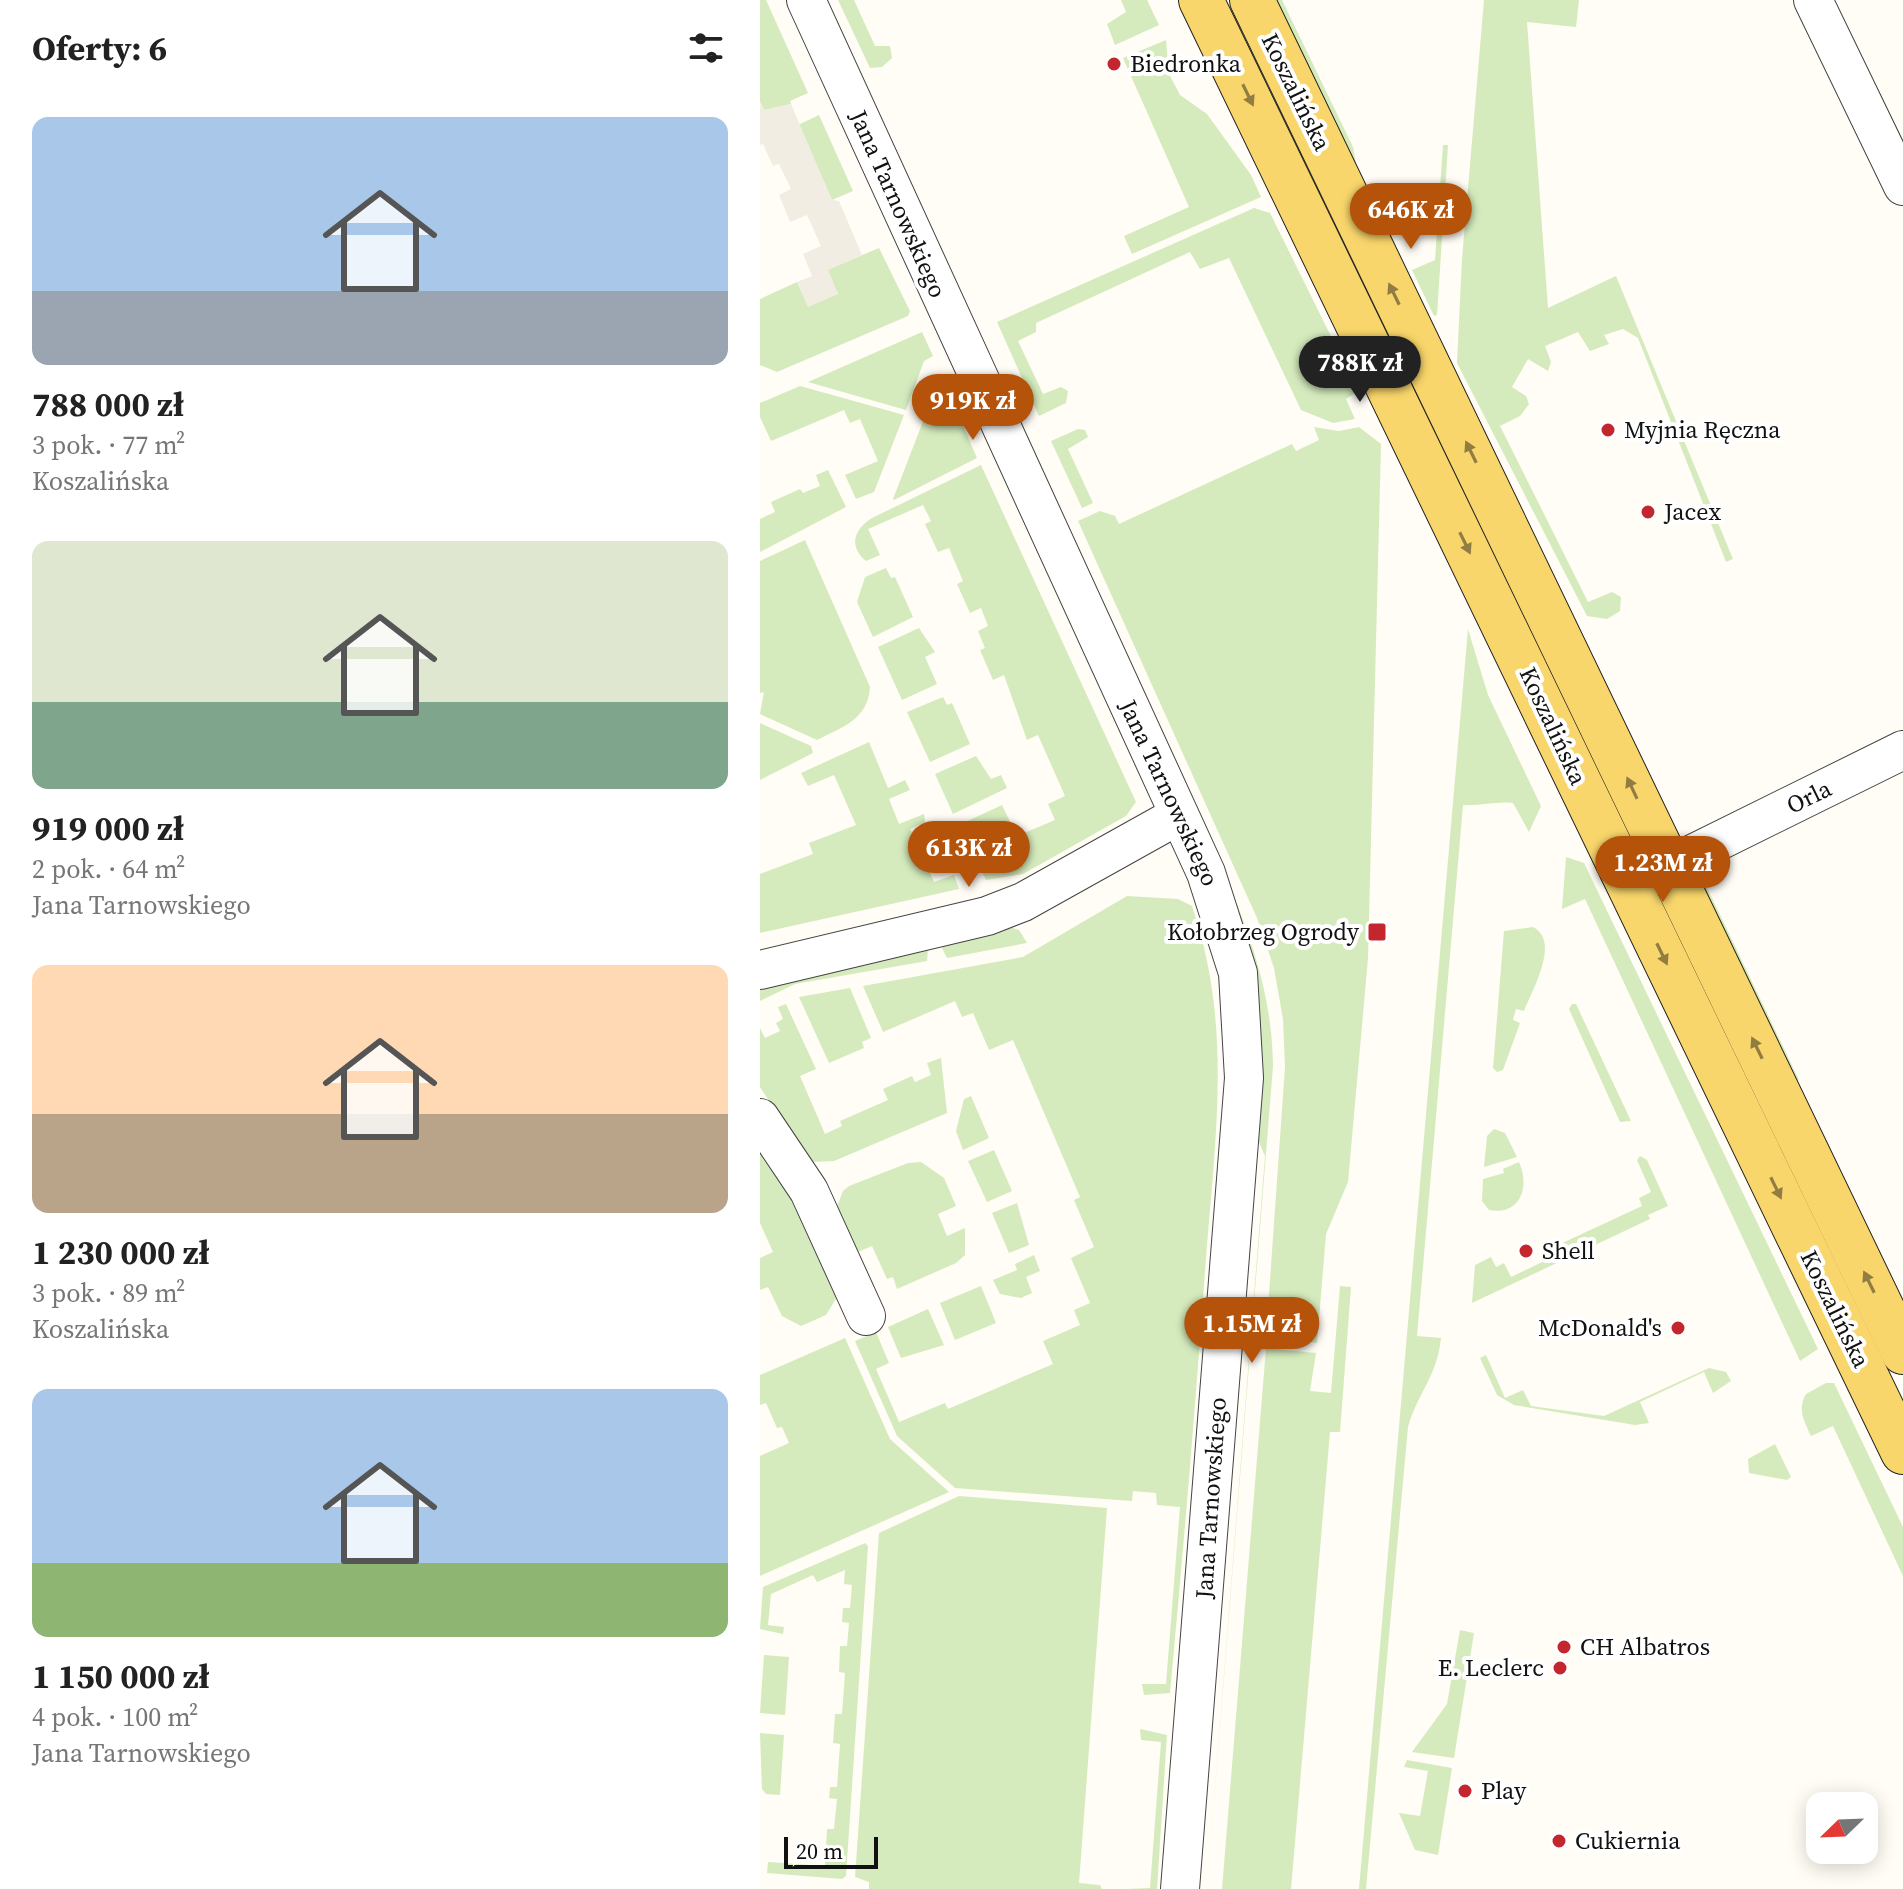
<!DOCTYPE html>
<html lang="pl">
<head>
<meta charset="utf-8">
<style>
	:root { --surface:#fff; --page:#f2f2f2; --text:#222; --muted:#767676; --accent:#b45309 }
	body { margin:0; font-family:"Source Serif 4",serif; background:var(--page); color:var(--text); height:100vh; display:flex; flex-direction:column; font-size:30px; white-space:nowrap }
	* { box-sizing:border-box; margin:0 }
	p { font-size:26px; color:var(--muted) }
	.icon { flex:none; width:44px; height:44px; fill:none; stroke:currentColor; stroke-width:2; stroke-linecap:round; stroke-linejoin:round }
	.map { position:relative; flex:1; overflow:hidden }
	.drawer { display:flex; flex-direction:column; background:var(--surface); width:760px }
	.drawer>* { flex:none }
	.needle { width:52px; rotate:247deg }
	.buttons { position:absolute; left:1046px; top:1792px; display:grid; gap:16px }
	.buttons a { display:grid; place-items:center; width:72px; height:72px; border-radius:16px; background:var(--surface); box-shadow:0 4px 20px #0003; font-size:40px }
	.scale { position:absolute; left:24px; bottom:20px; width:94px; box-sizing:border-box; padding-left:8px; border:4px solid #111; border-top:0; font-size:22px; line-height:28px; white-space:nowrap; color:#111; -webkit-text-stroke:6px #fff; paint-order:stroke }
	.price { position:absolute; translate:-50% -68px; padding:0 18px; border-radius:28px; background:var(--accent); color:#fff; font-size:26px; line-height:52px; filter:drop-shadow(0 2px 4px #0008) }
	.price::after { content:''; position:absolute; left:50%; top:48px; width:24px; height:18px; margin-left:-12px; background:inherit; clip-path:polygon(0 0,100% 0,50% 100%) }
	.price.on { background:#222; color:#fff }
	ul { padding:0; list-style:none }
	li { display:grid; align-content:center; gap:16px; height:424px; padding:0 32px }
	li span { display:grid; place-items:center; height:248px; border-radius:16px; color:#555 }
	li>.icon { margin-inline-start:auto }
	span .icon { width:144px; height:144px; fill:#fffc; stroke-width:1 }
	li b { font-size:34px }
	h2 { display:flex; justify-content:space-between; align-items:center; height:96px; padding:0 32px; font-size:34px }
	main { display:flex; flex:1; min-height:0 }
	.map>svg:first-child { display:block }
	.green { fill:#d5ebbd }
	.plaza { fill:#f1ede2 }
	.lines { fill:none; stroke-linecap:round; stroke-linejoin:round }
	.minor-casing { stroke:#444; stroke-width:40 }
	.major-casing { stroke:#222; stroke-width:46 }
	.minor { stroke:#fff; stroke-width:38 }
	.major { stroke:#f9d66b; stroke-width:44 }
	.oneway { fill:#917d42 }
	.poi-dot { fill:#c4262e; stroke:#fff; stroke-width:3 }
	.labels { text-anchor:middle; stroke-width:8; stroke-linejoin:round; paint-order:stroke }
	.poi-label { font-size:24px; fill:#111; stroke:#fff; text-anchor:start }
	.street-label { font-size:24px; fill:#111; stroke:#fff }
</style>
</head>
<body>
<main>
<section class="drawer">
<h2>Oferty: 6<svg class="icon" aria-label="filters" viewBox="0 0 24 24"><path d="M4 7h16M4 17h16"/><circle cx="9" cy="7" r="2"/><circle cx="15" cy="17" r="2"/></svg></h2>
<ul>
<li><span style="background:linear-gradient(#a9c7e8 70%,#9aa5b1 0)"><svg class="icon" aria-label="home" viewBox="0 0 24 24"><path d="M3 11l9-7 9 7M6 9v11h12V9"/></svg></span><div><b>788 000 zł</b><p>3 pok. · 77 m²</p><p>Koszalińska</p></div></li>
<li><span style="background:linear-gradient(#dfe7d0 65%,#7fa58c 0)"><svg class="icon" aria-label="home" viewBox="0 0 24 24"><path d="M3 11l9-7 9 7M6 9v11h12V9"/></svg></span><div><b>919 000 zł</b><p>2 pok. · 64 m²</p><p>Jana Tarnowskiego</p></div></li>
<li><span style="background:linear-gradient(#ffd9b3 60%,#b9a48a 0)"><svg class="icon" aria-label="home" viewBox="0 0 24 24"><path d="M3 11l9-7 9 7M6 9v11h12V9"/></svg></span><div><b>1 230 000 zł</b><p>3 pok. · 89 m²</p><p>Koszalińska</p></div></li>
<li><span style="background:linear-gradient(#a9c7e8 70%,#8fb573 0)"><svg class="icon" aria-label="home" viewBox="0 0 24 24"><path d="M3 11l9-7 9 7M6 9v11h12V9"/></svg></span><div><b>1 150 000 zł</b><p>4 pok. · 100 m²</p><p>Jana Tarnowskiego</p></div></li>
</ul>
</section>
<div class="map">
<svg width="1143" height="1889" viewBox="0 0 1143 1889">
	<rect width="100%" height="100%" fill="#fffdf5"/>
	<!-- green -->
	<g class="green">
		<path d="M0,0H6L48,93L30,101L31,104L4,110L0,101Z"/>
		<path d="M78,0H94L115,46H130L132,58L122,67L110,68Z"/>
		<path d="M361,0H387L399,25L355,45L347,24L366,12Z"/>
		<path d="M510,0H522L593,147L601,190Z"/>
		<path d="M724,0H819L816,27L767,22L788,308L856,276L973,559L966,562L878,338L863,329L844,335L849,344L830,351L818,332L785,346L791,362L788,371L768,359L752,387L766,396L769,404L760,416L740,426L828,602L852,592L861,597L860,611L847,619L827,616L697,363L702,259Z"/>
		<path d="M406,40L409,74L420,95L447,114L491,175L501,197L372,254L364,236L429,207L363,58Z"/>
		<path d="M59,115L93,191L72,200L38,125Z"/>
		<path d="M683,145H688L677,315L674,316L652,270L675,260Z"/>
		<path d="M494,208L510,213L598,391L586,399L595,419L573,423L541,410L469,258L440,269L430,252L276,323V332L258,341L283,394L301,387L308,391L306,403L279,416L237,322Z"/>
		<path d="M119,248L150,311L148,316L17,372L0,365V299L37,282L48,306L78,294L67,270Z"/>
		<path d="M162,332L173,356L164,361L146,410L48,382Z"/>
		<path d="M181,375L217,458L134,500L133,499Z"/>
		<path d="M40,386L144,415L114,492L96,499L85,475L118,461L100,419L90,423L84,410L11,441L0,417V403Z"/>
		<path d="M554,427L579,431L599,427L621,444L608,958L588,1182L566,1234L557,1343L506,1337L525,1067L523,1019L514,968L497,918L318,521L340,511L355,516L359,524L532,444L536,451L559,440Z"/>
		<path d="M318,429L325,430L328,437L308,449L333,503L322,508L291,441Z"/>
		<path d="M221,465L376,802L366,816L263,874L226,880L199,825L242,805L257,836L295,820L288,804L305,796L278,735L267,740L244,675L233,680L220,650L225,648L218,631L228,626L221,608L210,613L197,584L203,581L189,548L178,552L165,524L171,521L163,505L108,529L120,555L106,561C88,546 94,529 112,518Z"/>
		<path d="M68,470L86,507L0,552V519L15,512L11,502L40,489L43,493L60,486L56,475Z"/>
		<path d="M45,540L110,687C108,720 82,727 57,740L0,714L4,692L0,693V561Z"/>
		<path d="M126,568L131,578L135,577L153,617L113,637L97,602L105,577Z"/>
		<path d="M159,628L175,652L165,657L177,684L142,700L118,647Z"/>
		<path d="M708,629L728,695L781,806L769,832L753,803C737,801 721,806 703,805L657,1336L681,1338C677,1377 658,1392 648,1427L606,1889H599Z"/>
		<path d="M183,697L187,705L192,703L210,744L170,762L147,712Z"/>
		<path d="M0,723L51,746L53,753L0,780Z"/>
		<path d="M109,742L128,788L145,780L150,790L129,799L139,824L164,814L165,822L150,829L174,882L194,875L199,889L0,933V874L53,854L49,843L96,825L74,775L48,786L41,773Z"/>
		<path d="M216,756L231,779L241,775L247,788L193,814L175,774Z"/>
		<path d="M806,857L824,863L1058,1349L1040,1361L825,899L802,909Z"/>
		<path d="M461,866C490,933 512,993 513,1066L447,1889L505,1156L494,1131Z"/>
		<path d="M941,875L1039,1080L1030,1078L939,879Z"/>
		<path d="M367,896L418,899L432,906C474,1028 454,1145 445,1271C435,1412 423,1553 410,1693L384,1695L382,1684H406L420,1507L397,1505L396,1493L373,1491L372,1501L195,1488L137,1436L95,1341L116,1332L129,1363L116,1369L139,1422L185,1403L188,1409L293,1364L283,1341L320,1325L314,1310L330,1303L311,1258L334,1247L314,1200L320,1197L253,1040L229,1050L213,1013L202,1017L195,1001L123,1032L103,986L263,957Z"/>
		<path d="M250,927L259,930L267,943L187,958L181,946L233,935Z"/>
		<path d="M773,927C801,941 772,990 764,1011L756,1009L753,1020L760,1023L743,1070L737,1072L733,1068L744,931Z"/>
		<path d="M168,948L167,961L35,984L0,1001V985Z"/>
		<path d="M90,988L111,1038L102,1042L104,1048L69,1063L39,997Z"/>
		<path d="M26,1004L56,1069L40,1076L65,1134L82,1126L80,1121L128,1100L123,1089L152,1076L155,1082L171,1075L167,1063L181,1058L187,1113L74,1161L53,1162L42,1152L0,1087V1028L5,1038L20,1031L16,1023L23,1019L18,1007Z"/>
		<path d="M812,1004H816L871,1121L860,1122L809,1009Z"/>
		<path d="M211,1096L229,1138L203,1150L196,1131L204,1099Z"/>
		<path d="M734,1129L745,1133L757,1157L724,1167L727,1136Z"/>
		<path d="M0,1141L37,1197L77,1297L66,1315L41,1326L22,1316L8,1287L0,1290V1258L13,1252L0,1223Z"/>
		<path d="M234,1150L252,1191L227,1202L208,1161Z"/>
		<path d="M880,1156L887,1160L908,1206L888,1215L890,1219L712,1303L715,1265L731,1257L736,1267L744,1263L751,1277L795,1256L790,1244L795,1241L798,1245L882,1206L879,1198L891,1192L877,1160Z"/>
		<path d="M161,1162L184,1178L196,1206L178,1214L187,1236L205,1228V1255L196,1263L137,1289L133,1277L127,1279L112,1246L93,1254L76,1209L83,1191L89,1186L148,1163Z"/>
		<path d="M759,1162C770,1186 761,1216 729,1210L722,1201L723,1179L744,1173L743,1169Z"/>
		<path d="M257,1203L269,1245L249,1253L232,1213Z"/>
		<path d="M274,1255L280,1271L266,1277L272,1293L261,1298L240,1294L233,1280L257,1270L255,1264Z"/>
		<path d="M221,1286L236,1323L195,1340L180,1303Z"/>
		<path d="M580,1286L591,1287L580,1432H570L531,1889H462L506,1348L556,1353L550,1391L571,1393Z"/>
		<path d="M168,1309L184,1345L141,1358L128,1327Z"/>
		<path d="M85,1338L130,1439L189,1492L0,1576V1456L29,1443L22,1427L17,1428L6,1403L0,1405V1375Z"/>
		<path d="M726,1355L745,1398L763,1390L771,1406L844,1416L949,1368L966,1372L971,1381L953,1393L944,1372L880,1402L889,1423L875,1425L754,1405L737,1395L720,1358Z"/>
		<path d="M1066,1383H1074L1143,1527V1576L1073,1426L1051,1436C1044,1421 1037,1409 1046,1394Z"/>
		<path d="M1015,1444L1031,1477L1027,1480L989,1473L988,1459Z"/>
		<path d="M199,1496L347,1508L319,1883L340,1885L342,1889H109V1882L95,1877L119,1533Z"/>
		<path d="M105,1543L108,1546L86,1876L82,1879L7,1873L8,1862L65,1866L67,1829H74L77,1799L69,1798L70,1787H77L80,1744L73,1743L75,1714H82L85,1673L79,1672L80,1646H87L89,1623L82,1622L83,1608H90L92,1585L84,1584L85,1570L57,1582L53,1575L11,1594L8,1625L24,1627L23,1634L0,1629L3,1587Z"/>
		<path d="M700,1630L714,1633L694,1758L652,1752L687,1704Z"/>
		<path d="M4,1655L29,1657L25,1715L0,1713Z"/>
		<path d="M380,1729L407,1735L397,1889H367L390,1888L401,1742L381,1740Z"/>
		<path d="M0,1733L24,1735L20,1795L6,1794L2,1789Z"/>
		<path d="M647,1760L692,1768L678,1855L655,1850L639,1813L660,1816L668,1771L644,1767Z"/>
	</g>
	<!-- plaza -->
	<path class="plaza" d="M0,101L4,110L31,104L72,200L79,201L102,255L68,270L78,294L48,307L37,282L52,276L43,254L61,246L47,215L30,222L19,195L31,189L19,164L13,166L3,144L0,145Z"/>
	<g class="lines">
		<defs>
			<g id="minor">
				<path d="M46,0L446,873L478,973L484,1078L420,1889"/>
				<path d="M1053,0L1143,186"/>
				<path d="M882,879L1143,750"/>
				<path d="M0,970L227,916L263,902L419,815"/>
				<path d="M0,1118L49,1191L106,1316"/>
			</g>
			<g id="major">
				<path d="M441,0L1143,1452"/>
				<path d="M492,0L1143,1352"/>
			</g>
		</defs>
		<!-- minor casing -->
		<use href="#minor" class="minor-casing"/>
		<!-- major casing -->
		<use href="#major" class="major-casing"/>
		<!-- minor -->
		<use href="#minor" class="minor"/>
		<!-- major -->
		<use href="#major" class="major"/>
	</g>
	<!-- one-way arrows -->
	<defs><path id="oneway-solid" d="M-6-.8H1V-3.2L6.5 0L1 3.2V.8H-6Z" transform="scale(2)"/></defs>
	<g class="oneway">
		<use href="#oneway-solid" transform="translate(488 95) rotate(64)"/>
		<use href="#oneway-solid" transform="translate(634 294) rotate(-116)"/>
		<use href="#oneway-solid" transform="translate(711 452) rotate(-116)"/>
		<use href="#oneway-solid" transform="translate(705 543) rotate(64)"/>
		<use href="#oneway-solid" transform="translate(872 788) rotate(-115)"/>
		<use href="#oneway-solid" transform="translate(902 954) rotate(64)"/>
		<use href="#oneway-solid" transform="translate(997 1048) rotate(-116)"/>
		<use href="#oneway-solid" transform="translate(1016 1188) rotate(64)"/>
		<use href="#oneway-solid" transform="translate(1109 1282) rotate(-116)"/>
	</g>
	<!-- markers -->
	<g class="poi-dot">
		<circle cx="354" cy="64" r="8"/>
		<circle cx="848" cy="430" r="8"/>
		<circle cx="888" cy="512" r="8"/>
		<rect x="607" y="922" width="20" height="20" rx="4"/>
		<circle cx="766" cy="1251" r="8"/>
		<circle cx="918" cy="1328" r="8"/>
		<circle cx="804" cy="1647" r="8"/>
		<circle cx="800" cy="1668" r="8"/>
		<circle cx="705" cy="1791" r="8"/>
		<circle cx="799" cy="1841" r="8"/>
	</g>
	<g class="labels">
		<!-- poi labels -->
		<g class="poi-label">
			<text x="370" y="72">Biedronka</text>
			<text x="864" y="438">Myjnia Ręczna</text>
			<text x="904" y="520">Jacex</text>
			<text x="599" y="940" text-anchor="end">Kołobrzeg Ogrody</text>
			<text x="782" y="1259">Shell</text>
			<text x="902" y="1336" text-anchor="end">McDonald's</text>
			<text x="820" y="1655">CH Albatros</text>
			<text x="784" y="1676" text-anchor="end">E. Leclerc</text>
			<text x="721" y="1799">Play</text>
			<text x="815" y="1849">Cukiernia</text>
		</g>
		<!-- street labels -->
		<g class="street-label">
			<text transform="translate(536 92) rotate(64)" y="8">Koszalińska</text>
			<text transform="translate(138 204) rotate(66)" y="8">Jana Tarnowskiego</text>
			<text transform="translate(793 726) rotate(65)" y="8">Koszalińska</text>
			<text transform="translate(409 793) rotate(65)" y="8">Jana Tarnowskiego</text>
			<text transform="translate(1049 797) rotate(-26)" y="8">Orla</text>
			<text transform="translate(1075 1309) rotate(64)" y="8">Koszalińska</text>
			<text transform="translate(451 1498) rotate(-86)" y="8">Jana Tarnowskiego</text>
		</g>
	</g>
</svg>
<div class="buttons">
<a><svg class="needle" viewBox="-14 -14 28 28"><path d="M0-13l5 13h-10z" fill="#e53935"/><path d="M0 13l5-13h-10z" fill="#767676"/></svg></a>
</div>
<div class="scale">20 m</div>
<b class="price" style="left:651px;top:251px">646K zł</b>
<b class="price on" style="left:600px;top:404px">788K zł</b>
<b class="price" style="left:213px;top:442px">919K zł</b>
<b class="price" style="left:209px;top:889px">613K zł</b>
<b class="price" style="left:903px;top:904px">1.23M zł</b>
<b class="price" style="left:492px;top:1365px">1.15M zł</b>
</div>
</main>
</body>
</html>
